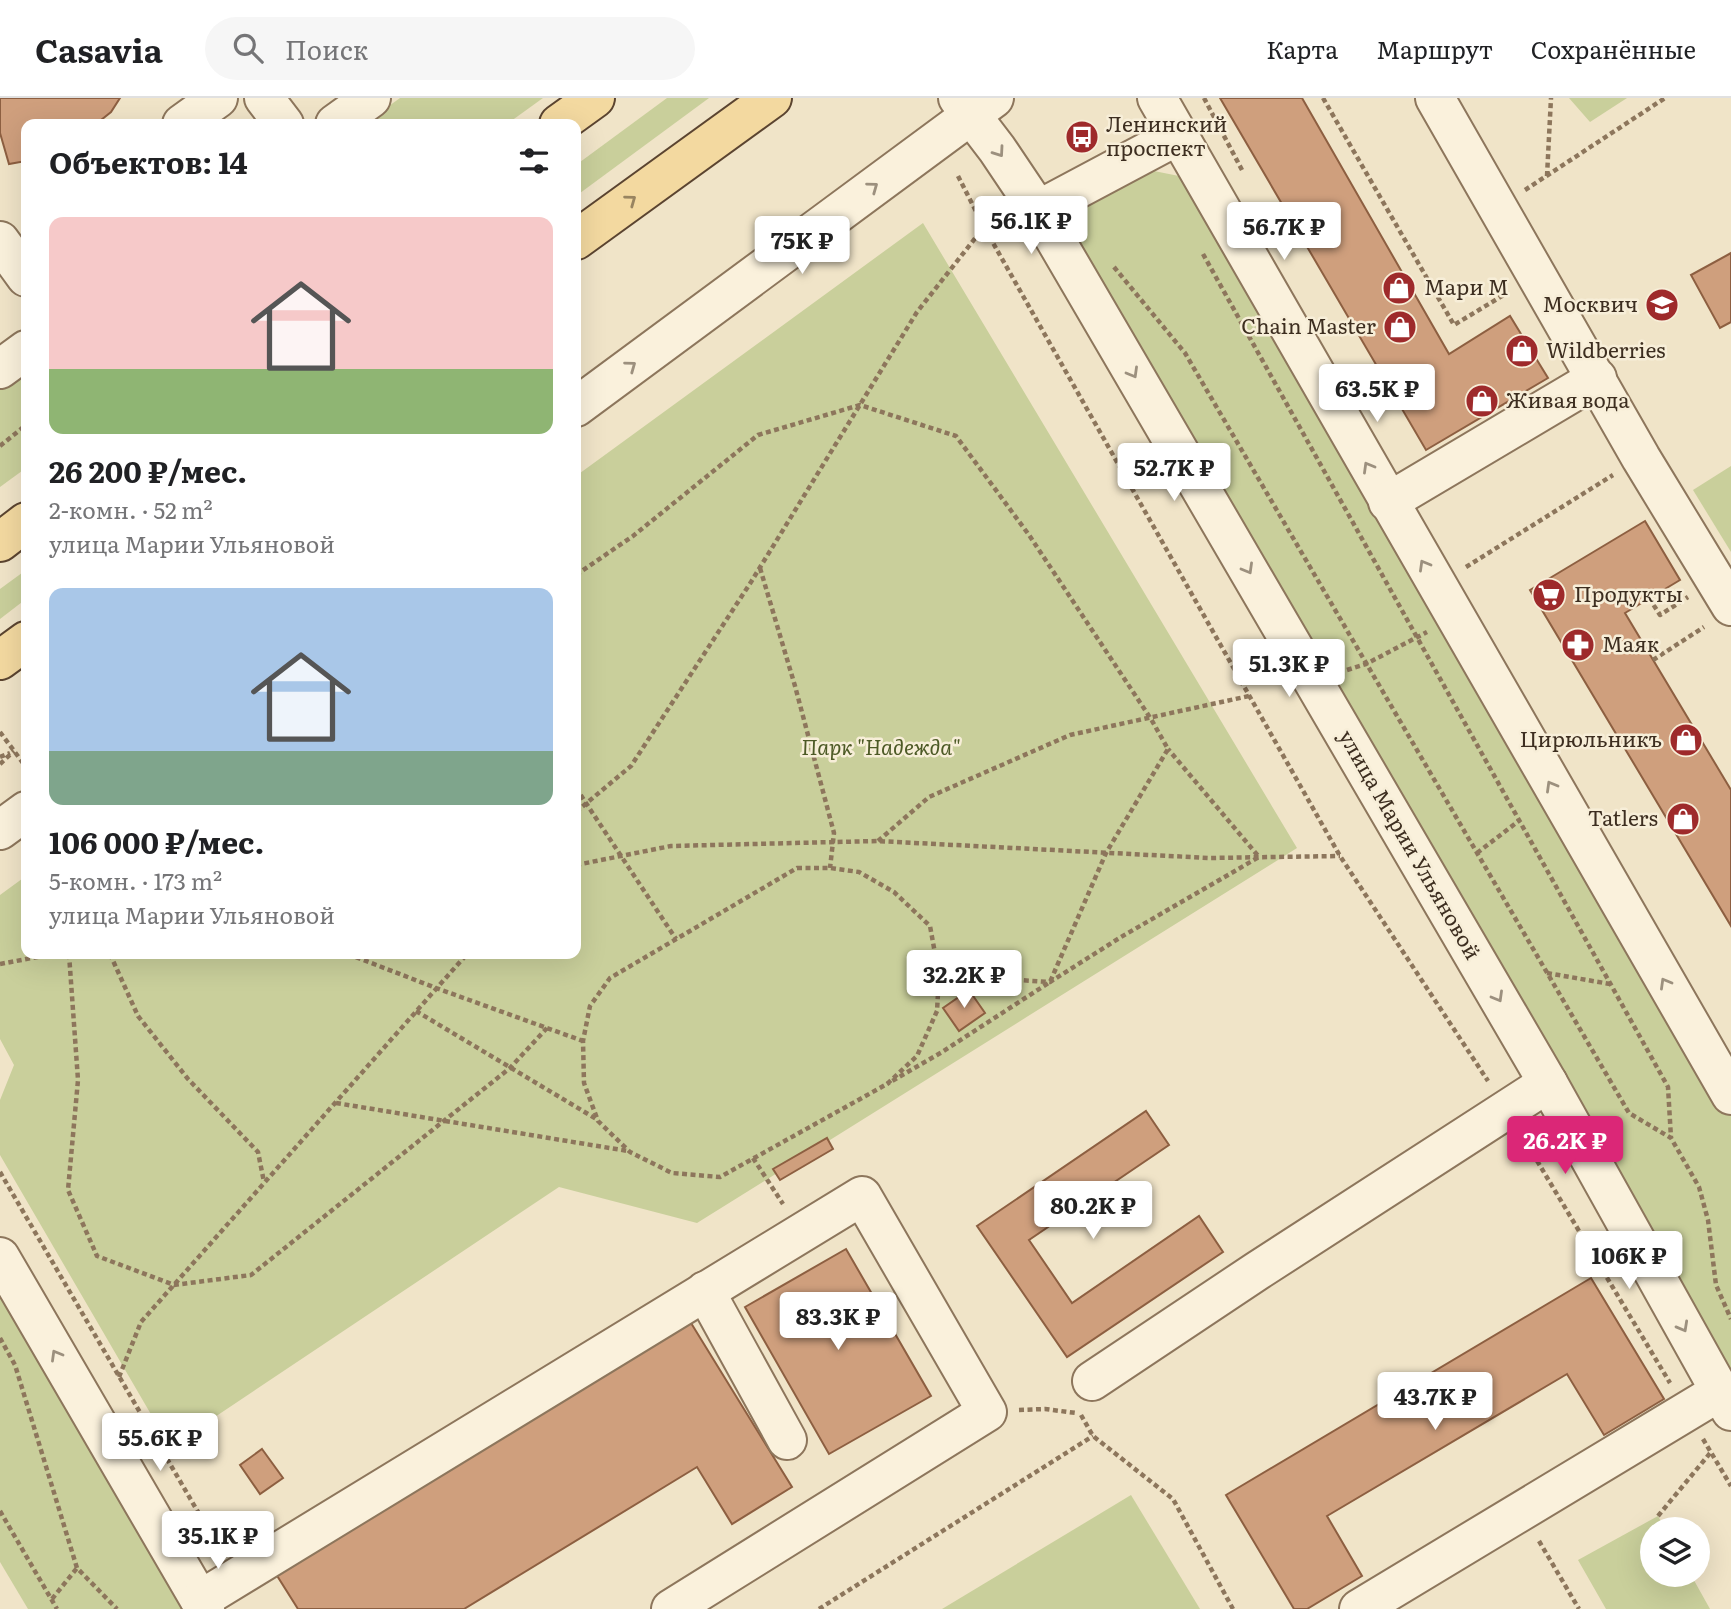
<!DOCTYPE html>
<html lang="ru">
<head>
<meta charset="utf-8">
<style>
	:root { --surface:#fff; --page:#f6f6f6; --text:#202124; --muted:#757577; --line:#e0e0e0; --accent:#db2777 }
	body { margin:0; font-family:Literata,serif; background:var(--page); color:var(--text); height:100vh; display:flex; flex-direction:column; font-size:26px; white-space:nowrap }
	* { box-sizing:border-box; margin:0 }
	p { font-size:23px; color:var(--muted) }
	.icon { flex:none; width:38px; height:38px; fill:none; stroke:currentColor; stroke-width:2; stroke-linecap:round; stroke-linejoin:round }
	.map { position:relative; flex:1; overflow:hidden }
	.side { position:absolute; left:21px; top:21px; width:560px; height:840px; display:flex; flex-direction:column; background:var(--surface); border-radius:14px; box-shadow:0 7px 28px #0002 }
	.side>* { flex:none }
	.tools { position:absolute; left:1640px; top:1419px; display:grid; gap:14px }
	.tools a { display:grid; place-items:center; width:70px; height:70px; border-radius:50%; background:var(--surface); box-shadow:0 7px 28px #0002; font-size:35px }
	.price { position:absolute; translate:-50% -60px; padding:0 16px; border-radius:7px; background:#fff; color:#222; font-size:23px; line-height:46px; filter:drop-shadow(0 2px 4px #0008) }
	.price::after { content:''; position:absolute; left:50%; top:42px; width:21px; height:16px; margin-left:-10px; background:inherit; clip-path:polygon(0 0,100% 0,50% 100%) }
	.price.current { background:var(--accent); color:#fff }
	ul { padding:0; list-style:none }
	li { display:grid; align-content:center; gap:14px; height:371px; padding:0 28px }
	li span { display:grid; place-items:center; height:217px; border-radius:14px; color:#555 }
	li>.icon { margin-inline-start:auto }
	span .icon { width:126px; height:126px; fill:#fffc; stroke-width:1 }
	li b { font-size:30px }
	h2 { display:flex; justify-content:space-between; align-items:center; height:84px; padding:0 28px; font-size:30px }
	header { display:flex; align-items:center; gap:42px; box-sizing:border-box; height:98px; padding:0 35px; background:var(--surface); border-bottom:2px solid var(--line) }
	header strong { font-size:33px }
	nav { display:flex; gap:38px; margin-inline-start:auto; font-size:24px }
	.search { width:490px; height:63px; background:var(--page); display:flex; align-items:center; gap:18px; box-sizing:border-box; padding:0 24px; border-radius:38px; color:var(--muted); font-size:26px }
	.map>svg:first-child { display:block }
	.green { fill:#c9cf9b }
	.building { fill:#cf9f7d; stroke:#8d5f41; stroke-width:2 }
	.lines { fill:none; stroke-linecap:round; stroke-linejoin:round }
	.minor-casing { stroke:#8d765c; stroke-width:42 }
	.major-casing { stroke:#5b4430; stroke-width:42 }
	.path { stroke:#8d765c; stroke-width:4.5; stroke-dasharray:5 3.5; stroke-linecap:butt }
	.minor { stroke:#faf1dc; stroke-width:38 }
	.major { stroke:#f3d9a0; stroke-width:38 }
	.oneway { stroke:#9c907e }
	.oneway2 { stroke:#988460 }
	.labels { text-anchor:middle; stroke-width:5; stroke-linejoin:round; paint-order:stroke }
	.poi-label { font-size:21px; fill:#3d2e20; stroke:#f7eed8; text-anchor:start }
	.park-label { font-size:21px; font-style:italic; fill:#4d5a26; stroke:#f7eed8 }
	.street-label { font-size:21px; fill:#3d2e20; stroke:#f7eed8 }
</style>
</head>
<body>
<header>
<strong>Casavia</strong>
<div class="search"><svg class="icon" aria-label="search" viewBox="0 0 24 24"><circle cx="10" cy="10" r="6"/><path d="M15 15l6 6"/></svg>Поиск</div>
<nav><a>Карта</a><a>Маршрут</a><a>Сохранённые</a></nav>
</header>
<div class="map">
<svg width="1731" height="1511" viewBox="0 0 1731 1511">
	<rect width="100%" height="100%" fill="#f0e4c8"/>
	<!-- green -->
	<g class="green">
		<path d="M400,0H543L507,26H364Z"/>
		<path d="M667,0H709L576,98V67Z"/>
		<path d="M1569,0H1627L1590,24Z"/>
		<path d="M1154,73L1189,80L1731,999V1280L1064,146L1083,108Z"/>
		<path d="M923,125L1297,750L697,1125L559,1089L170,1349L0,1057V1002L14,967L0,941V797L26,778V856H576V378Z"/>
		<path d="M26,268V370L0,389V287Z"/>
		<path d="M1731,368V454L1693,392Z"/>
		<path d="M26,472V501L0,521V491Z"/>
		<path d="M0,1187L190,1511H28L0,1464Z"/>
		<path d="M1131,1397L1200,1511H942Z"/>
		<path d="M1658,1418L1665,1431L1652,1432V1477H1691L1710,1511H1606L1578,1462Z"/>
	</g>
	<!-- building -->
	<g class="building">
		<path d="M0,0H120L111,14L96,26H26V63L9,66L0,35Z"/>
		<path d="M1220,0H1302L1449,256L1510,218L1548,280L1426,352Z"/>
		<path d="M1731,155V224L1720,230L1691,177Z"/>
		<path d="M1645,423L1680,482L1625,515L1731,692V828L1530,492Z"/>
		<path d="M969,892L985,915L959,933L943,910Z"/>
		<path d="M1146,1013L1169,1047L1029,1142L1072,1205L1199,1118L1223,1154L1067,1259L977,1128Z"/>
		<path d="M827,1040L833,1051L780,1082L773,1071Z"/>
		<path d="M846,1151L931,1298L829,1356L745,1209Z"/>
		<path d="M1591,1180L1664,1301L1604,1337L1567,1276L1327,1418L1362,1478L1307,1511H1294L1226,1397Z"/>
		<path d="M691,1225L792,1389L732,1426L697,1369L464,1511H298L276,1476Z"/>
		<path d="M262,1351L283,1380L260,1396L240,1367Z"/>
	</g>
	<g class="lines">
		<defs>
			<g id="minor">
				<path d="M264,0L284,26"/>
				<path d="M958,0L997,51L1038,112L1548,985L1731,1313"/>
				<path d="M1157,0L1731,997"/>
				<path d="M1435,0L1641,360L1731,508"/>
				<path d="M182,26L218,0"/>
				<path d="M335,26L371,0"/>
				<path d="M1038,112L1177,38"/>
				<path d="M0,143L26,179"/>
				<path d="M0,271L26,252"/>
				<path d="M576,309L994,0"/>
				<path d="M1388,404L1597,280"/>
				<path d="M0,732L26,713"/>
				<path d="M0,1159L205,1511"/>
				<path d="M705,1193L787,1342"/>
				<path d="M1092,1283L1257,1173L1548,985"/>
				<path d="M200,1502L862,1098L987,1314L671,1511"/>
				<path d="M1359,1511L1719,1294"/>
			</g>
			<g id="major">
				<path d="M559,26L595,0"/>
				<path d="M576,142L772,0"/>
				<path d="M0,444L26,424"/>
				<path d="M0,562L26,543"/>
			</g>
		</defs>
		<!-- minor casing -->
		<use href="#minor" class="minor-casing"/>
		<!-- major casing -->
		<use href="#major" class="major-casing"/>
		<!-- path -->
		<g class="path">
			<path d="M1204,0L1242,72"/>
			<path d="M1323,0L1454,227L1507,195"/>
			<path d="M958,78L984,129L1340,758L1488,983"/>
			<path d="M1547,78L1551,0"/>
			<path d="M1525,92L1665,0"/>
			<path d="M1203,156L1668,989L1671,1040"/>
			<path d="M1114,169L1185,255L1629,1015L1671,1040L1699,1089L1708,1122L1716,1187L1731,1221"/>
			<path d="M0,348L26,327"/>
			<path d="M1466,469L1613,377"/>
			<path d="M760,470L795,588L834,735L830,770"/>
			<path d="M576,477L633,438L758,337L860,307L956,338L1029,437L1151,621L1168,651L1106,755L1050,884L942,954L887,986"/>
			<path d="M1649,500L1660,517L1688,499"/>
			<path d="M1653,562L1704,529"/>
			<path d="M1347,572L1366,566L1427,534"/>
			<path d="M0,634L26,669"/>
			<path d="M0,659L10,655"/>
			<path d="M0,666L14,653"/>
			<path d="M576,690L676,841"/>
			<path d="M576,714L631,668L751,484L917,214L984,129"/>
			<path d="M878,743L929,699L1070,637L1249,598"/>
			<path d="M1477,755L1520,722"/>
			<path d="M576,767L671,748L877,743L1209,760L1340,758"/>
			<path d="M797,770H830L859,774L894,794L930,828L939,877L937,913L917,958L887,986L720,1079L672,1075L630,1054L598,1023L584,985L583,943L590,908L610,880Z"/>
			<path d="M69,856L78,982L68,1092L97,1158L174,1187L251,1177L510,970L547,930"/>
			<path d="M110,856L138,918L188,981L258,1054L264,1084"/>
			<path d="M348,856L436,890L583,943"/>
			<path d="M0,866L53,856"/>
			<path d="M1547,875L1610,886"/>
			<path d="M939,877L1050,884L1121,839L1259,759L1168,651"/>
			<path d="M416,913L598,1022"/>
			<path d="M336,1005L628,1053"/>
			<path d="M1524,1041L1670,1285"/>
			<path d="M753,1060L783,1106"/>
			<path d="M0,1074L219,1450"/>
			<path d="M0,1240L15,1267L77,1470L117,1511"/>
			<path d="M119,1279L141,1224L467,856"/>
			<path d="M1019,1312L1045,1311L1076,1315"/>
			<path d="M1081,1317L1093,1338L1173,1401L1233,1511"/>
			<path d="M1703,1341L1731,1388"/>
			<path d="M0,1413L57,1511"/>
			<path d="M1658,1418L1711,1354"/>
			<path d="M1539,1443L1579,1511"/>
			<path d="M52,1501L77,1470"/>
			<path d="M819,1511L1093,1338"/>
		</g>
		<!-- minor -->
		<use href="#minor" class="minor"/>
		<!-- major -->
		<use href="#major" class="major"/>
	</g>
	<!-- one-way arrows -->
	<defs><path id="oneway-chevron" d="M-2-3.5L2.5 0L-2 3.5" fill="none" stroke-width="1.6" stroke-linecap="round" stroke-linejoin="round" transform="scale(1.75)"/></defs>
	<g class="oneway">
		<use href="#oneway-chevron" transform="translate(999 54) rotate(55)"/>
		<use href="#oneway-chevron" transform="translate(873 89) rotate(-36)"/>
		<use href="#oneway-chevron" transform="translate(631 268) rotate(-36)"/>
		<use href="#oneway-chevron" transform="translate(1133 275) rotate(60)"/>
		<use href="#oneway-chevron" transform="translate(1368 369) rotate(-120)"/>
		<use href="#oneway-chevron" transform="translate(1424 467) rotate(-120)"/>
		<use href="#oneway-chevron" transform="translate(1248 471) rotate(60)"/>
		<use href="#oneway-chevron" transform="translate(1551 688) rotate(-120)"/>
		<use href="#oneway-chevron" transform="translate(1665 885) rotate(-120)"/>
		<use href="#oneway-chevron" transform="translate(1498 899) rotate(60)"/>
		<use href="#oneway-chevron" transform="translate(1683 1229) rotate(61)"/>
		<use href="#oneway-chevron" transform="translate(56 1257) rotate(-120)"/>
	</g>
	<use class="oneway2" href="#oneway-chevron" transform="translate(631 102) rotate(-36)"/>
	<!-- icons -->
	<defs>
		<symbol id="bus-disc" viewBox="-11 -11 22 22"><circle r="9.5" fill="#9e2a2b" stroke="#f7eed8"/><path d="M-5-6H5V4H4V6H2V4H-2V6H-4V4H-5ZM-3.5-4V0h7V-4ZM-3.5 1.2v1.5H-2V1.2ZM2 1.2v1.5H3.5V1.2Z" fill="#fff"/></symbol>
		<symbol id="shop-disc" viewBox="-11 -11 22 22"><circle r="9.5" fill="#9e2a2b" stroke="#f7eed8"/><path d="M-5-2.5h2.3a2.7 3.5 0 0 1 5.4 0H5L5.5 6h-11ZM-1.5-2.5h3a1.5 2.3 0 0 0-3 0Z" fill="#fff"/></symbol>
		<symbol id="school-disc" viewBox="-11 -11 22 22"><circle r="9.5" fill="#9e2a2b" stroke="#f7eed8"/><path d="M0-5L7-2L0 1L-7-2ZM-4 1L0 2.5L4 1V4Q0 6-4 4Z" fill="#fff"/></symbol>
		<symbol id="supermarket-disc" viewBox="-11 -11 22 22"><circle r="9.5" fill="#9e2a2b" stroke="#f7eed8"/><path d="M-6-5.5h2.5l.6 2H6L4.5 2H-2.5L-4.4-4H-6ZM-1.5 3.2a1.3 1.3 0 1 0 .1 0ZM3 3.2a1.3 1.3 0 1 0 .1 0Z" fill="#fff"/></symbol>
		<symbol id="pharmacy-disc" viewBox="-11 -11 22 22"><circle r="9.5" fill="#9e2a2b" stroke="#f7eed8"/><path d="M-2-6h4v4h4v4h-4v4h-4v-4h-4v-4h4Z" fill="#fff"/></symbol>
	</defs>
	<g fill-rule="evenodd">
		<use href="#bus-disc" x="1063" y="20" width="38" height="38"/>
		<use href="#shop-disc" x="1380" y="171" width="38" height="38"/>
		<use href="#school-disc" x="1643" y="188" width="38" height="38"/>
		<use href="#shop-disc" x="1381" y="210" width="38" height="38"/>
		<use href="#shop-disc" x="1503" y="234" width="38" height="38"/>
		<use href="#shop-disc" x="1463" y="284" width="38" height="38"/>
		<use href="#supermarket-disc" x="1530" y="478" width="38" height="38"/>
		<use href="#pharmacy-disc" x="1559" y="528" width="38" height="38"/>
		<use href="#shop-disc" x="1667" y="623" width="38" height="38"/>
		<use href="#shop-disc" x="1664" y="702" width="38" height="38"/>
	</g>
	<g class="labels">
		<!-- poi labels -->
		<g class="poi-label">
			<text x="1106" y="34">Ленинский<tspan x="1106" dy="24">проспект</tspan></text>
			<text x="1424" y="197">Мари М</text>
			<text x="1638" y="214" text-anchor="end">Москвич</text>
			<text x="1376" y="236" text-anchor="end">Chain Master</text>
			<text x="1546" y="260">Wildberries</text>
			<text x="1506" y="310">Живая вода</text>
			<text x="1574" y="504">Продукты</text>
			<text x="1602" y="554">Маяк</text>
			<text x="1662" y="649" text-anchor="end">Цирюльникъ</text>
			<text x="1658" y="728" text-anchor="end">Tatlers</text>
		</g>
		<!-- park labels -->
		<g class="park-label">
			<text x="881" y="657">Парк "Надежда"</text>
		</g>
		<!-- street labels -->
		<g class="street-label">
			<text transform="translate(1409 747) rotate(60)" y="7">улица Марии Ульяновой</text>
		</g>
	</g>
</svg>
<div class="tools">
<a><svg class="icon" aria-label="layers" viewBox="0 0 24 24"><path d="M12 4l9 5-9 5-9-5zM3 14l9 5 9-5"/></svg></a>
</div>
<b class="price" style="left:1031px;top:158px">56.1K ₽</b>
<b class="price" style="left:1284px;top:164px">56.7K ₽</b>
<b class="price" style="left:802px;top:178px">75K ₽</b>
<b class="price" style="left:1377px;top:326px">63.5K ₽</b>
<b class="price" style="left:1174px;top:405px">52.7K ₽</b>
<b class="price" style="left:1289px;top:601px">51.3K ₽</b>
<b class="price" style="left:964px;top:912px">32.2K ₽</b>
<b class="price current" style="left:1565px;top:1078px">26.2K ₽</b>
<b class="price" style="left:1093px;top:1143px">80.2K ₽</b>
<b class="price" style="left:1629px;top:1193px">106K ₽</b>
<b class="price" style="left:838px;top:1254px">83.3K ₽</b>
<b class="price" style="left:1435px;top:1334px">43.7K ₽</b>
<b class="price" style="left:160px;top:1375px">55.6K ₽</b>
<b class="price" style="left:218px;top:1473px">35.1K ₽</b>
<section class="side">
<h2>Объектов: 14<svg class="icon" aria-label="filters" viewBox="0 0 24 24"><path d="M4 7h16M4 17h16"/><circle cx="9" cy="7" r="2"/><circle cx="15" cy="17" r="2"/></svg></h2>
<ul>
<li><span style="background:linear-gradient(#f6c9c9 70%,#8fb573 0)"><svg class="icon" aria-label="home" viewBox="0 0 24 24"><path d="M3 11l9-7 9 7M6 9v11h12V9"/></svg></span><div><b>26 200 ₽/мес.</b><p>2-комн. · 52 m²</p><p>улица Марии Ульяновой</p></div></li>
<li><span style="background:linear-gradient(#a9c7e8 75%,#7fa58c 0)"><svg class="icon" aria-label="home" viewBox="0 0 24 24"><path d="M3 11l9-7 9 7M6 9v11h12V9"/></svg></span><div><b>106 000 ₽/мес.</b><p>5-комн. · 173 m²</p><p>улица Марии Ульяновой</p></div></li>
</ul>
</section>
</div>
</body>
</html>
